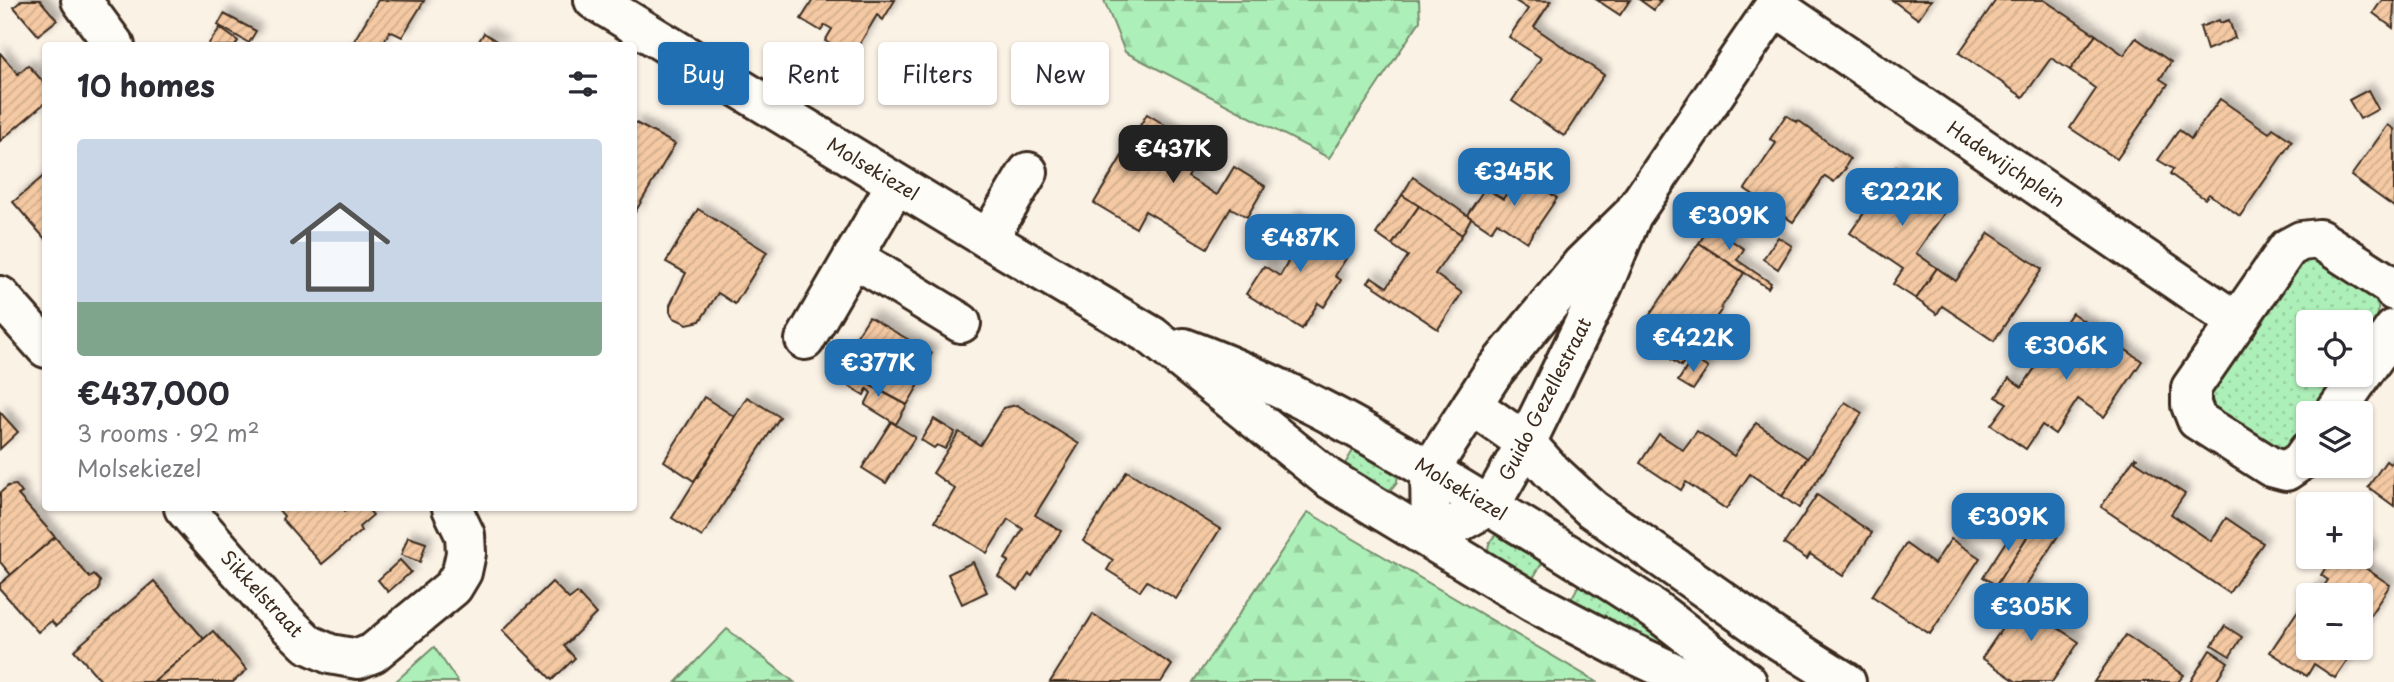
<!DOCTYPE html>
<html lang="en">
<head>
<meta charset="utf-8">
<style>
	:root { --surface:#fff; --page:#f2f2f3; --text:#2b2b33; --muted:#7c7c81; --accent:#1f6fb2 }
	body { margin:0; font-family:"Playpen Sans",sans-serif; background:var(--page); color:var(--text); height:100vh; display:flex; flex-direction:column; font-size:26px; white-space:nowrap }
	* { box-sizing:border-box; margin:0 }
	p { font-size:23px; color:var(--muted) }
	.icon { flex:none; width:38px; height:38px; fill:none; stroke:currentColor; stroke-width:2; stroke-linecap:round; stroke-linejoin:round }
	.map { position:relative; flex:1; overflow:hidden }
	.panel { position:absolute; left:42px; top:42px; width:595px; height:469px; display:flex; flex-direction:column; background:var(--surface); border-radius:7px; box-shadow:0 2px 5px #0004 }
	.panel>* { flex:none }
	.hud { position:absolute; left:658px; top:42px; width:665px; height:63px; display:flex; gap:14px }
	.controls { position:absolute; left:2296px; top:310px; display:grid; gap:14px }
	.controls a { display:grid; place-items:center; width:77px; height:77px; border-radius:7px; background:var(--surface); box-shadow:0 2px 5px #0004; font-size:35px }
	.price { position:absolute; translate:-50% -60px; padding:0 16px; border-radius:14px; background:var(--accent); color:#fff; font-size:23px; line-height:46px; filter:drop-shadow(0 2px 4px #0008) }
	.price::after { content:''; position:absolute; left:50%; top:42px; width:21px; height:16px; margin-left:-10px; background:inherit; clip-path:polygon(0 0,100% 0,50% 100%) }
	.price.selected { background:#222; color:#fff }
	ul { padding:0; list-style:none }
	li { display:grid; align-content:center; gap:14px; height:371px; padding:0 35px }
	li span { display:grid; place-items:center; height:217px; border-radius:7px; color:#555 }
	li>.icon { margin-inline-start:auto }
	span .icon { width:126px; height:126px; fill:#fffc; stroke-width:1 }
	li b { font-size:30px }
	h2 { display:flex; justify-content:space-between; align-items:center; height:84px; padding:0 35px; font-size:30px }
	.pill { padding:0 24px; border-radius:7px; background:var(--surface); box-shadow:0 2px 5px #0004; font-size:24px; line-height:63px }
	.pill.selected { background:var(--accent); color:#fff }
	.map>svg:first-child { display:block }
	.green { fill:url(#green-dots); stroke:#748c6b; stroke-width:2 }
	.forest { fill:url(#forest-firs); stroke:#748c6b; stroke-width:2 }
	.building { fill:url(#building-hatch); stroke:#3b2a1e; stroke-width:2; filter:url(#shadow) }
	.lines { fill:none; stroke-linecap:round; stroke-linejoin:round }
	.minor-casing { stroke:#3b2a1e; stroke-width:44 }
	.major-casing { stroke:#3b2a1e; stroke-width:44 }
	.minor { stroke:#fdfcf7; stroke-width:38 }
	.major { stroke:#fdfcf7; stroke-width:38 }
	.labels { text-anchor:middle; stroke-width:5; stroke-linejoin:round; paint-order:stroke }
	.street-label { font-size:19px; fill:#3b2a1e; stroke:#fdfcf7 }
</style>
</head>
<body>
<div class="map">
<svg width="2394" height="682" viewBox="0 0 2394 682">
	<defs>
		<pattern id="green-dots" width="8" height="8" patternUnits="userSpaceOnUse" patternTransform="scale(1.75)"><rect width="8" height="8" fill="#adefb8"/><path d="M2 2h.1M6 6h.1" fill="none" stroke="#96cd9e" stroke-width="1.8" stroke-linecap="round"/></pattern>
		<pattern id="forest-firs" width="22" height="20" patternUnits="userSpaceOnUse" patternTransform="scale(1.75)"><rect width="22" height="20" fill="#adefb8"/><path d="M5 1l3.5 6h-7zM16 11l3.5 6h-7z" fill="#96cd9e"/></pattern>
		<pattern id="building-hatch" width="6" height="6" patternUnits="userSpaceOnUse" patternTransform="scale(1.75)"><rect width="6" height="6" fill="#f4c9a3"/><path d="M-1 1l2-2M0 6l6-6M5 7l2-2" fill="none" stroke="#d2ad8c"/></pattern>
		<filter id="shadow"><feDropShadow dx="6" dy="-6" stdDeviation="3.5" flood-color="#0004"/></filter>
	</defs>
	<rect width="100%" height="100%" fill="#fbf2e6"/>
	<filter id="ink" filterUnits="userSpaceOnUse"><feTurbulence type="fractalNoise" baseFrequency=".0143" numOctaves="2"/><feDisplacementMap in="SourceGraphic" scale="14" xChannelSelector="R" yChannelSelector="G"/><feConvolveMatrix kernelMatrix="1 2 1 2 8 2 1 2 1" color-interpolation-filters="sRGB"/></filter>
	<g filter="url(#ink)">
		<!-- green -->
		<g class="green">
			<path d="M2305,257H2315L2378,301C2380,321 2372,332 2361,348V322H2308V374L2343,375L2317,413H2308C2308,429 2301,438 2289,449H2280L2215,408L2211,396L2212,385Z"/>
			<path d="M1358,442L1398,472L1397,482L1391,489L1382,491L1342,469Z"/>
			<path d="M1500,533L1547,555L1530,583L1489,555C1486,545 1491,537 1500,533Z"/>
			<path d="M1583,577L1688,659L1568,605Z"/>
		</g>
		<!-- forest -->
		<g class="forest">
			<path d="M1104,0H1419L1420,21L1329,158L1125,52Z"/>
			<path d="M1308,512L1597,682H1193Z"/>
			<path d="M727,629L794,682H676Z"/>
			<path d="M434,647L458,682H395Z"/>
		</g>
		<!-- building -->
		<g class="building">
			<path d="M22,0H40L57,20L38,35L14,7Z"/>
			<path d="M378,0L424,1L402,37L390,31L381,46H351Z"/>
			<path d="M813,0H895L883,20L877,15L852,57L825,41L832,29L825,25L821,31L801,19Z"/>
			<path d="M1514,0L1551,1L1534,27L1604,75L1564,136L1512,101L1541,58L1509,37L1528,9Z"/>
			<path d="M1597,0H1630L1620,15Z"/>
			<path d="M1640,0H1661L1654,10Z"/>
			<path d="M1892,0H1931L1918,19Z"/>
			<path d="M1996,0H2044L2096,35L2070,70L2051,58L2023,97L1959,53Z"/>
			<path d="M2382,0H2394L2393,28L2373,13Z"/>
			<path d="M224,14L256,31L249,43L218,25Z"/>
			<path d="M2219,20L2220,23L2229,20L2235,38L2207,50L2200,27Z"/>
			<path d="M220,28L238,41L235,46H207Z"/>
			<path d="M484,33L504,46H476Z"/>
			<path d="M2096,35L2124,55L2136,38L2171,62L2160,79L2168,84L2117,159L2070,128L2096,89L2070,70Z"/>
			<path d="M0,53L18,74L28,65L46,85V102L0,141Z"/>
			<path d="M2368,90L2378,109L2360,119L2349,100Z"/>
			<path d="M2220,99L2269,133L2273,128L2292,141L2240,216L2209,194L2205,199L2170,174L2173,169L2158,160L2179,130L2191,139Z"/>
			<path d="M1147,114L1205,149L1188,177L1217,195L1234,167L1265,186L1247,217L1231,208L1207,248L1145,211L1136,228L1094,203Z"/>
			<path d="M1786,115L1797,122L1798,120L1850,159L1845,167L1846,168L1834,182L1825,176L1793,222L1745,189L1776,143L1770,139Z"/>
			<path d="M634,122L675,144L634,214Z"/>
			<path d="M2388,125L2394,129V207L2351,176Z"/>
			<path d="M1896,167L1950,205L1916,253L1937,268L1916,299L1893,284L1903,269L1850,233Z"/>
			<path d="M1520,173L1557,198L1527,242L1497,222L1491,231L1467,215L1485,188L1503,199Z"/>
			<path d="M46,174V240L13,202Z"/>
			<path d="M1413,177L1471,218L1462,235L1402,195Z"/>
			<path d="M1402,195L1419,206L1392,245L1376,234Z"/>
			<path d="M1419,206L1462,235L1435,274L1462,293L1438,329L1368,282L1372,277L1387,287L1408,256L1392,245Z"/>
			<path d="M698,209L767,252L735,304L718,293L700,321L687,324L674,318L670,312V305L686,273L666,262Z"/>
			<path d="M1294,217L1350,252L1335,276L1341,280L1324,307L1318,303L1302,329L1246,294L1264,266L1280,276L1288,262L1273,252Z"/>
			<path d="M1710,226L1744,249L1737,260L1771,283L1768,288L1699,243Z"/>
			<path d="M1989,233L2042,269L1994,341L1942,306L1937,314L1916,299L1937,268L1956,281Z"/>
			<path d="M1778,237L1792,246L1778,269L1763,259Z"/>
			<path d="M1699,243L1744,273L1721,308L1722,309L1681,366L1665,355L1672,345L1668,342L1661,353L1645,342L1652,331L1643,325Z"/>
			<path d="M2072,313L2142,361L2104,417L2078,399L2055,434L2042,425L2026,449L1991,425L2007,403L1996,397L2009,378L2022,387Z"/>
			<path d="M869,317L932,353L920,374L924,376L907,405L837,367Z"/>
			<path d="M1693,358L1708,368L1693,390L1678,381Z"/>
			<path d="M847,373L907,405L896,424L865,405L871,393L867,389L864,395L842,382Z"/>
			<path d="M704,397L735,417L694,481L664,461Z"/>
			<path d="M747,397L780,417L702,537L672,518Z"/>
			<path d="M1845,402L1862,413L1799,508L1782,496Z"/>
			<path d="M1017,405L1079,444L1035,515L1061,531L1032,576L1029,574L1018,590L998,576L1009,561L1005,559L1023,529L1008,519L987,553L935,521L955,489L933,473L959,432L980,445L1003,408Z"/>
			<path d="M0,412L18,432L0,449Z"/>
			<path d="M934,419L955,432L945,449L937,445L934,448L921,440Z"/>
			<path d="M891,422L915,437L886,483L862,468Z"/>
			<path d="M1756,423L1807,458L1782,496L1750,474L1726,509L1686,482L1681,490L1640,463L1659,434L1683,450L1697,431L1734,456Z"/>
			<path d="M2135,457L2137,458L2135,461L2185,494L2171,514L2211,541L2226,518L2263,543L2229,593L2101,507Z"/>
			<path d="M2394,459V506L2368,487L2386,461L2390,464Z"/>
			<path d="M1127,471L1220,529L1176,599L1147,581L1140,591L1107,570L1113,560L1083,541Z"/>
			<path d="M16,485L22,493L18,495L55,537L11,575L0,562V493L8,486Z"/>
			<path d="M1817,495L1872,533L1843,576L1810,554L1807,559L1784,544Z"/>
			<path d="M277,508H342L345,511L349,508H367L373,515L359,527L361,531L322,564L282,519L284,516Z"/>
			<path d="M2040,517L2061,531L2017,599L1996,585Z"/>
			<path d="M2019,521L2032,529L1996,585L1983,577Z"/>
			<path d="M55,537L90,578L94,575L100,581L99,590L56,626L51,621L38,632L0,589V584Z"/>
			<path d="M408,537L426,543L420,562L401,555Z"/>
			<path d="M1951,539L1980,558L1930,634L1872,596L1906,544L1934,564Z"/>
			<path d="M2361,541L2372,549L2361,565L2390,585L2361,629V595H2308V648H2348L2347,650L2352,653L2335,678L2314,664L2307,676L2270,652L2315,585L2322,589L2328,580L2321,575L2333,556H2361Z"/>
			<path d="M400,560L411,572L388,592L378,580Z"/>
			<path d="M973,562L987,592L962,604L948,574Z"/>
			<path d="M154,581L204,639L154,682H102L74,650Z"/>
			<path d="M552,582L569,599L577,593L596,614L564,646L575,658L552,680L503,630Z"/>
			<path d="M2031,586L2051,600L2041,617L2079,642L2052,682H2017L1982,658Z"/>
			<path d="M1093,614L1172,665L1161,682H1050Z"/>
			<path d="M2225,626L2242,637L2230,656L2212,645Z"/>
			<path d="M213,631L247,670L233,682H154Z"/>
			<path d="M2126,635L2184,675L2178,682H2094Z"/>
			<path d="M2210,650L2228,662L2215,682H2190Z"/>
		</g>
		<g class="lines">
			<defs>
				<g id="minor">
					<path d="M81,0L115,46"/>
					<path d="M1775,6L2237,322"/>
					<path d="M1632,215L1603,285L1526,443L1498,492L1489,506L1431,538L1430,470L1492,374L1582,264L1632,215L1779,0"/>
					<path d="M988,239L1028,172"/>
					<path d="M853,257L961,323"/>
					<path d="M0,296L46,348"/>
					<path d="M805,340L896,184"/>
					<path d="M1472,405L1526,443L1552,472L1592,509L1774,637L1846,682"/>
					<path d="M2335,413L2394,329"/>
					<path d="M2308,451L2301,461L2286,471L2271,467L2197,420L2191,405V388L2288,248L2301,241L2319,239L2393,287L2394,291"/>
					<path d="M184,508L279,616L308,644L330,654L358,659L373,653L453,587L462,572L466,553L465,535L452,508"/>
				</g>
				<g id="major">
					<path d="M594,0L988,239L1152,336L1328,478L1533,602L1615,645L1694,682"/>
					<path d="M1184,348C1291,387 1387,444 1484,503C1542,538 1599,572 1655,610C1686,633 1716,658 1747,682"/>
				</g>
			</defs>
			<!-- minor casing -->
			<use href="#minor" class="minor-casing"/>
			<!-- major casing -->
			<use href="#major" class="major-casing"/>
			<!-- minor -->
			<use href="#minor" class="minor"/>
			<!-- major -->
			<use href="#major" class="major"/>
		</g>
	</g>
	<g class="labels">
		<!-- street labels -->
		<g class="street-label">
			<text transform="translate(2006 164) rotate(34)" y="7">Hadewijchplein</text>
			<text transform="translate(873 169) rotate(31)" y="7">Molsekiezel</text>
			<text transform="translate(1545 399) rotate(-63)" y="7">Guido Gezellestraat</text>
			<text transform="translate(1461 489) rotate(31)" y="7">Molsekiezel</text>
			<text transform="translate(262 594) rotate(47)" y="7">Sikkelstraat</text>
		</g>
	</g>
</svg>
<div class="controls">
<a><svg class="icon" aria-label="locate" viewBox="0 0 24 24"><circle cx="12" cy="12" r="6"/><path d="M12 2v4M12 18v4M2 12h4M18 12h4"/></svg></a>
<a><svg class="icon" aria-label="layers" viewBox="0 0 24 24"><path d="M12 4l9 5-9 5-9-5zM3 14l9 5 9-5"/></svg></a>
<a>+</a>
<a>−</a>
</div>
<b class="price selected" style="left:1173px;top:185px">€437K</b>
<b class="price" style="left:1514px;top:208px">€345K</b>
<b class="price" style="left:1902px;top:228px">€222K</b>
<b class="price" style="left:1729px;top:252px">€309K</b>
<b class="price" style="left:1300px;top:274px">€487K</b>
<b class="price" style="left:1693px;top:374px">€422K</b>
<b class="price" style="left:2066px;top:382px">€306K</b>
<b class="price" style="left:878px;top:399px">€377K</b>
<b class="price" style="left:2008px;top:553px">€309K</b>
<b class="price" style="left:2031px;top:643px">€305K</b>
<div class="hud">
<a class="pill selected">Buy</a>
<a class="pill">Rent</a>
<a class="pill">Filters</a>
<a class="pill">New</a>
</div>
<section class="panel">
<h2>10 homes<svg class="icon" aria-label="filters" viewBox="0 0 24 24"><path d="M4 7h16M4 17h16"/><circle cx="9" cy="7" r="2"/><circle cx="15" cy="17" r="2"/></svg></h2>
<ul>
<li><span style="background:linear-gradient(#c9d6e8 75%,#7fa58c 0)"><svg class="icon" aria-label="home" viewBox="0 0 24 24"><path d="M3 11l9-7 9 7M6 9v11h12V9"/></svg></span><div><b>€437,000</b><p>3 rooms · 92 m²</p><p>Molsekiezel</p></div></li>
</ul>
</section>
</div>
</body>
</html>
